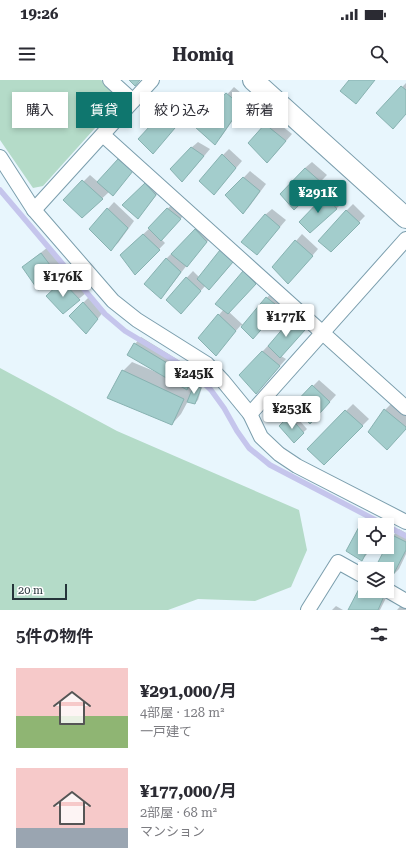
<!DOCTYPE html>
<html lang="ja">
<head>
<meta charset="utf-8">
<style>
	:root { --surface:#fff; --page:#f2f2f3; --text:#2b2b33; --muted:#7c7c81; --accent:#0f766e }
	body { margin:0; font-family:"Roboto Serif","Noto Sans JP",serif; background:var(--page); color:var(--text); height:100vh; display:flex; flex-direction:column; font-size:15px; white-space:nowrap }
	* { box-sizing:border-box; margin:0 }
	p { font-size:13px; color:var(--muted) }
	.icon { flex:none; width:22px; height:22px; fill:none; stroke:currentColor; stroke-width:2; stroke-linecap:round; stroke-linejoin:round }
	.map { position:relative; height:530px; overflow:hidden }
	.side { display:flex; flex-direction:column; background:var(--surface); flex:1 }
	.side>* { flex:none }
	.hud { position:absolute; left:12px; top:12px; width:382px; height:36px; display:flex; gap:8px }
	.buttons { position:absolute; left:358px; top:438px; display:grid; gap:8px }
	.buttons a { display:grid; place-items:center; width:36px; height:36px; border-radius:0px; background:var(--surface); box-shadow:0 2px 6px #0003; font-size:20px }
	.scale { position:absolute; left:12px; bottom:10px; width:55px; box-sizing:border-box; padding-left:4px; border:2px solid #25343a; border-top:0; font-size:11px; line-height:14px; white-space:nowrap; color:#25343a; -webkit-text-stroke:3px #fff; paint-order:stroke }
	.price { position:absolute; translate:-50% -34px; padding:0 9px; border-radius:4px; background:#fff; color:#222; font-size:13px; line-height:26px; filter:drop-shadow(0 1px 2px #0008) }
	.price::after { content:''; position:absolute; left:50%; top:24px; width:12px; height:9px; margin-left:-6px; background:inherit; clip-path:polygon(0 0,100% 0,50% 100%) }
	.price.active { background:var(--accent); color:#fff }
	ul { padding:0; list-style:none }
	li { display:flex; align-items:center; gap:12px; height:100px; padding:0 16px }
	li span { display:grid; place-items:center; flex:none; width:112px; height:80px; border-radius:0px; color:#555 }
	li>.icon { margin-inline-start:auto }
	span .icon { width:48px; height:48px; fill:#fffc; stroke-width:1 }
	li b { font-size:17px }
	h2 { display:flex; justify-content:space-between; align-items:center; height:48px; padding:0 16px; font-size:17px }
	.pill { padding:0 14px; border-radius:0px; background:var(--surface); box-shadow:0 2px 6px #0003; font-size:14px; line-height:36px }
	.pill.active { background:var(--accent); color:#fff }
	.status { display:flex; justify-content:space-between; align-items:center; height:28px; padding:0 20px; background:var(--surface); direction:ltr }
	.status svg { height:11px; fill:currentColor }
	header { display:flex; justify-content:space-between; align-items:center; height:52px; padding:0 16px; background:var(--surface); font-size:18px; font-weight:700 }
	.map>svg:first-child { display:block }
	.green { fill:#b4dbc8 }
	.shadow { fill:#0003 }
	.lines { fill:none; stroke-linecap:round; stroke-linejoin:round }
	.stream { stroke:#c5c5ec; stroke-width:5.5 }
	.building { fill:#a3cdcc; stroke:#88b2b1 }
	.street-casing { stroke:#7b9ead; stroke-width:16 }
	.secondary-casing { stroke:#7b9ead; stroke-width:22 }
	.street { stroke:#fff; stroke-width:14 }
	.secondary { stroke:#fff; stroke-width:20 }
</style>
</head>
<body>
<div class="status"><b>19:26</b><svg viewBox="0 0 49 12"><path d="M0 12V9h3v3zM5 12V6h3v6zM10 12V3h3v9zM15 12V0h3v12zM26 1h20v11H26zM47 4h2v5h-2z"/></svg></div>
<header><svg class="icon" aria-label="menu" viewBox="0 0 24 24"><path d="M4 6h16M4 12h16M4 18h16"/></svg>Homiq<svg class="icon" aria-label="search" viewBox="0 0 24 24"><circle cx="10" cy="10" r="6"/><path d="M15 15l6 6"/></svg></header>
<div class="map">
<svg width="406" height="530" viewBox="0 0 406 530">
	<rect width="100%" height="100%" fill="#e8f6fd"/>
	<!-- green -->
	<g class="green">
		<path d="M0,0H101L122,18L43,106L33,108L0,60Z"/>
		<path d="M0,288L117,351L299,430L307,470L291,507L255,521L198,519L168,530H0Z"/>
	</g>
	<!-- shadow -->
	<g class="shadow">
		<path d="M406,3V33H378Z"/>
		<path d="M234,7L248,19L221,57L215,63L197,47Z"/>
		<path d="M169,27L180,41L153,73L162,34Z"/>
		<path d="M272,38L292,54L274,75L266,45Z"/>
		<path d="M198,62L210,69L189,94L191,68Z"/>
		<path d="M229,69L242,81L214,114L223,75Z"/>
		<path d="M125,73L139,84L112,115L109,112L82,137L65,120L90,95L98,102Z"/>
		<path d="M312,82L327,95L294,129L305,88Z"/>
		<path d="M250,91L266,104L249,127L243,133L227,115Z"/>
		<path d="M152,97L162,108L138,138L123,125Z"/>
		<path d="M332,109L343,122L336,129L300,142Z"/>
		<path d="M114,122L134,141L118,163L111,169L90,149Z"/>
		<path d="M174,122L187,132L161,159L165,163L135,194L128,168L150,148Z"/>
		<path d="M353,124L365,136L331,171L346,131Z"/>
		<path d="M272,129L286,140L263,167L265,135Z"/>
		<path d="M202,143L213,155L187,185L167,211L146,204L167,178L173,172L174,173Z"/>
		<path d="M302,154L318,169L295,196L274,187Z"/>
		<path d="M227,164L239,175L216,202L206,205L187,226L167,219L193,191L199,197Z"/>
		<path d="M48,167L64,189L58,196L23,187Z"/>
		<path d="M250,185L262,196L229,232L243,245L273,211L285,221L253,257L241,245L216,274L199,258L224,229L216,224Z"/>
		<path d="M69,196L86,213L63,232L53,209Z"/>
		<path d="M90,216L104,231L92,246L70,236Z"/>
		<path d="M299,233L311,243L281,276L286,279L262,306V272Z"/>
		<path d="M141,257L198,292L194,303L189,308L193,309L198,302L203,304L198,320L195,323L188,321L181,334L172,344L123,291L132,282L156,292V291L128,274L135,264Z"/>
		<path d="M319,300L336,315L317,336L293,326Z"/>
		<path d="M392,323L406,335V348L369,352L385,330Z"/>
		<path d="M353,324L369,339L324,384L308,369Z"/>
		<path d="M293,333L307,349L294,361L281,346Z"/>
		<path d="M369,437L384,444L365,445V467H371L368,473L362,480V444Z"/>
		<path d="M399,449L406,453V474L399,489L392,496L387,493V489H379L376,487L393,456Z"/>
		<path d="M365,503V511H387L390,510L380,530H350L362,506Z"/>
		<path d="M404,522L406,524V530H397Z"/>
		<path d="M336,526L343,530H332Z"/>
	</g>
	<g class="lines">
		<!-- stream -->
		<g class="stream">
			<path d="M0,110L105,234L125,251L190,290L211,310L224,328L237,351L249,368L270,385L385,445"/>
			<path d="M387,446L406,456"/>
		</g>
	</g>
	<!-- building -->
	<g class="building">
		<path d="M129,0H140L135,6Z"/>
		<path d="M349,0H375L356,24L340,11Z"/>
		<path d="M401,6L406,10V34L393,49L376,33Z"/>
		<path d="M226,13L242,26L215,65L195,47Z"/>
		<path d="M162,33L175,48L153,74L138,59Z"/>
		<path d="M265,44L286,61L267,83L248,63Z"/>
		<path d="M191,67L204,76L182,102L170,89Z"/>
		<path d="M222,74L236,88L214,115L199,101Z"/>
		<path d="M118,79L133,91L113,116L97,102Z"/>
		<path d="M305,88L322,103L294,130L280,114Z"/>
		<path d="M243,97L260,111L243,134L225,115Z"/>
		<path d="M82,100L103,119L82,138L63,120Z"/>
		<path d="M145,103L156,115L138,139L122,125Z"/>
		<path d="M325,115L337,129L310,153L299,142Z"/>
		<path d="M107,128L128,148L111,171L89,149Z"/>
		<path d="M167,128L181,139L161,161L148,148Z"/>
		<path d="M346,130L360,143L331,172L318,161Z"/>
		<path d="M265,134L280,147L257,175L241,162Z"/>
		<path d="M195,149L207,162L187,187L171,174Z"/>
		<path d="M143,154L160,170L135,195L120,175Z"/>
		<path d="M295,160L313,176L288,204L272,187Z"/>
		<path d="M220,170L233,182L209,210L197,199Z"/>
		<path d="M41,173L59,197L38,210L22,187Z"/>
		<path d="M166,178L181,192L161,219L144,204Z"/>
		<path d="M243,191L256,204L228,234L215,224Z"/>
		<path d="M186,197L201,211L181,234L166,220Z"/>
		<path d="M62,201L80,220L63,234L46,216Z"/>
		<path d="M266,217L280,228L253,259L241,247Z"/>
		<path d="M83,222L98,239L86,254L69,236Z"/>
		<path d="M218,234L236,251L216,276L198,258Z"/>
		<path d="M291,239L305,250L280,278L268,266Z"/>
		<path d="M134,263L192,298L187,310L127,275Z"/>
		<path d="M262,271L280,286L256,314L239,295Z"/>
		<path d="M122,290L184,319L172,345L107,318Z"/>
		<path d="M194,305L201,308L195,324L187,322Z"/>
		<path d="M312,305L330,322L310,344L292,326Z"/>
		<path d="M384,329L406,347V349L387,370L368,352Z"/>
		<path d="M345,330L363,346L324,385L307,369Z"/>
		<path d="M289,336L304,353L294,363L279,346Z"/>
		<path d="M361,443L365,445V467H369L362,481L346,471Z"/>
		<path d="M392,455L406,462V470L392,497L387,494V489L375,488Z"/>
		<path d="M361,505L365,507V511H373L384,516L378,530H348Z"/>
	</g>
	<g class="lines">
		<defs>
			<g id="street">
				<path d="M110,0L133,21"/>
				<path d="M103,55L406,328"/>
				<path d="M0,77L34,130L113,221L137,240L207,284L223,301L250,334L261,357L279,374L297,386L406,442"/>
				<path d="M34,130L152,0"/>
				<path d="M250,334L406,159"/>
				<path d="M387,510L406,521"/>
				<path d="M308,530L338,482L365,497"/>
			</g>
			<path id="secondary" d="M253,0L406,138"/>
		</defs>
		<!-- street casing -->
		<use href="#street" class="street-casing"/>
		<!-- secondary casing -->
		<use href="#secondary" class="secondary-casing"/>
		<!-- street -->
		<use href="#street" class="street"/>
		<!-- secondary -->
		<use href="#secondary" class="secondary"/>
	</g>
</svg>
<div class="buttons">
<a><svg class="icon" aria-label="locate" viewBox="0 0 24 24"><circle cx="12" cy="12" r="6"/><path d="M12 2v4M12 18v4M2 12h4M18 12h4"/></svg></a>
<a><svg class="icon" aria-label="layers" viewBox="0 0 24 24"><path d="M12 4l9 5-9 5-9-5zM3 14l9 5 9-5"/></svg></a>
</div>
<div class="scale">20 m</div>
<b class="price active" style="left:318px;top:134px">¥291K</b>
<b class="price" style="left:63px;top:218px">¥176K</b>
<b class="price" style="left:286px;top:258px">¥177K</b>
<b class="price" style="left:194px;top:315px">¥245K</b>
<b class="price" style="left:292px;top:350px">¥253K</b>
<div class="hud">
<a class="pill">購入</a>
<a class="pill active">賃貸</a>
<a class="pill">絞り込み</a>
<a class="pill">新着</a>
</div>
</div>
<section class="side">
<h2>5件の物件<svg class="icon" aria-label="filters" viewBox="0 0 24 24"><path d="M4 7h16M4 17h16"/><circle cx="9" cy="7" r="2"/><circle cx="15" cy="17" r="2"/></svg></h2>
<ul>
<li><span style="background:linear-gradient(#f6c9c9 60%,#8fb573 0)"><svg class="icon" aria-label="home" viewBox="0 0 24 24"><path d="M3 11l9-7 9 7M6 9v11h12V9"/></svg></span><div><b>¥291,000/月</b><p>4部屋 · 128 m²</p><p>一戸建て</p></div></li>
<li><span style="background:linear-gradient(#f6c9c9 75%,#9aa5b1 0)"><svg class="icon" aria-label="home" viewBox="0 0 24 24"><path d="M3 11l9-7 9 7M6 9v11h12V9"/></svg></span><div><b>¥177,000/月</b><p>2部屋 · 68 m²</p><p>マンション</p></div></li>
</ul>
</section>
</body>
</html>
